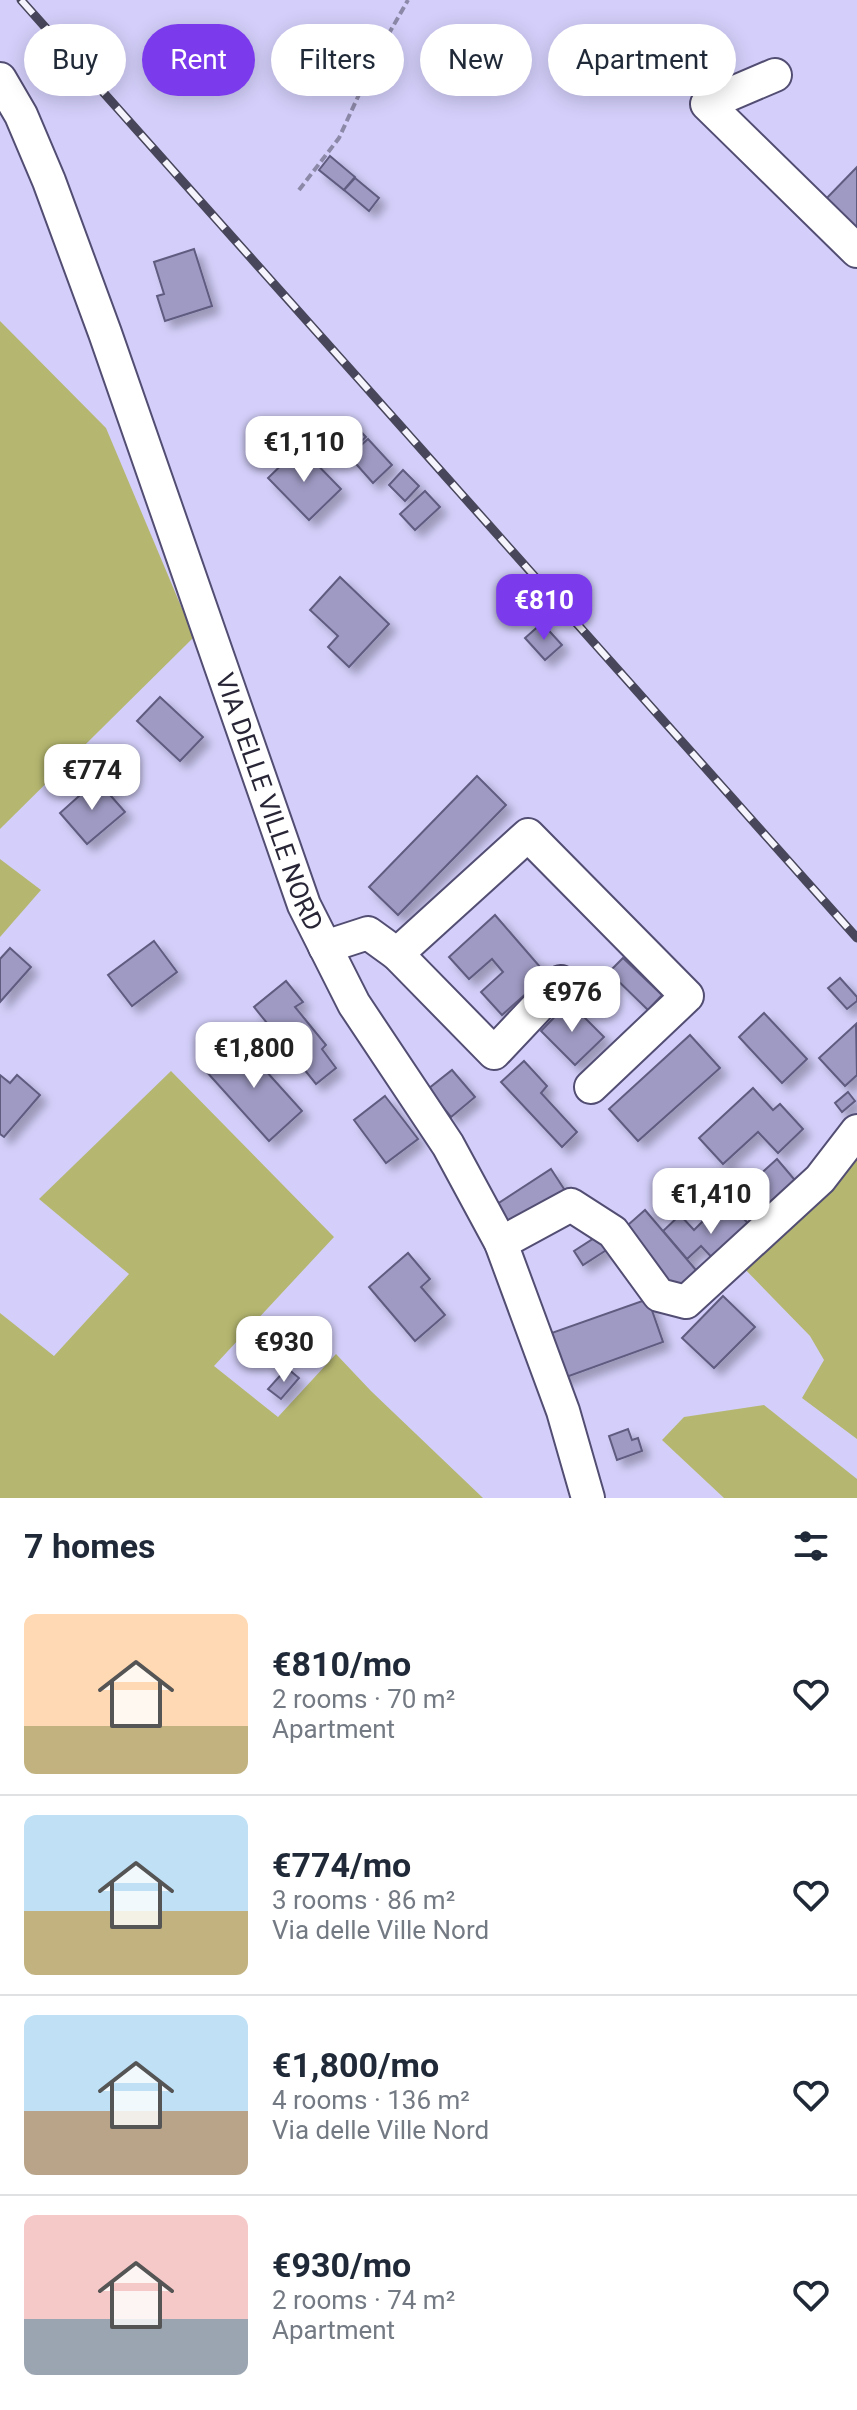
<!DOCTYPE html>
<html lang="en">
<head>
<meta charset="utf-8">
<style>
	:root { --surface:#fff; --page:#f2f2f3; --text:#1f2937; --muted:#747a83; --line:#e0e1e3; --accent:#7c3aed }
	body { margin:0; font-family:Roboto,sans-serif; background:var(--page); color:var(--text); height:100vh; display:flex; flex-direction:column; font-size:30px; white-space:nowrap }
	* { box-sizing:border-box; margin:0 }
	p { font-size:26px; color:var(--muted) }
	.icon { flex:none; width:44px; height:44px; fill:none; stroke:currentColor; stroke-width:2; stroke-linecap:round; stroke-linejoin:round }
	.map { position:relative; height:1498px; overflow:hidden }
	.panel { display:flex; flex-direction:column; background:var(--surface); flex:1 }
	.panel>* { flex:none }
	.guide { position:absolute; left:24px; top:24px; width:810px; height:72px; display:flex; gap:16px }
	.price { position:absolute; translate:-50% -68px; padding:0 18px; border-radius:16px; background:#fff; color:#222; font-size:26px; line-height:52px; filter:drop-shadow(0 2px 4px #0008) }
	.price::after { content:''; position:absolute; left:50%; top:48px; width:24px; height:18px; margin-left:-12px; background:inherit; clip-path:polygon(0 0,100% 0,50% 100%) }
	.price.current { background:var(--accent); color:#fff }
	ul { padding:0; list-style:none }
	li { display:flex; align-items:center; gap:24px; height:200px; padding:0 24px }
	li+li { border-top:2px solid var(--line) }
	li span { display:grid; place-items:center; flex:none; width:224px; height:160px; border-radius:12px; color:#555 }
	li>.icon { margin-inline-start:auto }
	span .icon { width:96px; height:96px; fill:#fffc; stroke-width:1 }
	li b { font-size:34px }
	h2 { display:flex; justify-content:space-between; align-items:center; height:96px; padding:0 24px; font-size:34px }
	.chip { padding:0 28px; border-radius:36px; background:var(--surface); box-shadow:0 4px 20px #0003; font-size:28px; line-height:72px }
	.chip.current { background:var(--accent); color:#fff }
	.map>svg:first-child { display:block }
	.green { fill:#b5b770 }
	.building { fill:#9e9ac3; stroke:#5f5b80; stroke-width:2; filter:url(#shadow) }
	.lines { fill:none; stroke-linecap:round; stroke-linejoin:round }
	.minor-casing { stroke:#524d72; stroke-width:36 }
	.path { stroke:#8c88a8; stroke-width:4; stroke-dasharray:8 4; stroke-linecap:butt }
	.minor { stroke:#fff; stroke-width:32 }
	.rail-casing { stroke:#48465b; stroke-width:9 }
	.rail { stroke:#f5f4fd; stroke-width:6; stroke-dasharray:18; stroke-linecap:butt }
	.labels { text-anchor:middle; stroke-width:6; stroke-linejoin:round; paint-order:stroke }
	.street-label { font-size:26px; fill:#282636; stroke:#f5f4fd }
</style>
</head>
<body>
<div class="map">
<svg width="857" height="1498" viewBox="0 0 857 1498">
	<defs>
		<filter id="shadow"><feDropShadow dx="7" dy="7" stdDeviation="4" flood-color="#0004"/></filter>
	</defs>
	<rect width="100%" height="100%" fill="#d3cffa"/>
	<!-- green -->
	<g class="green">
		<path d="M0,321L106,428L194,637L0,829Z"/>
		<path d="M0,859L41,890L0,937Z"/>
		<path d="M171,1071L334,1237L214,1366L278,1417L336,1354L371,1391L483,1498H0V1313L54,1356L129,1274L39,1199Z"/>
		<path d="M857,1150V1439L802,1398L824,1360L810,1336L739,1263Z"/>
		<path d="M764,1405L857,1479V1498H724L662,1440L684,1417Z"/>
	</g>
	<!-- building -->
	<g class="building">
		<path d="M330,156L355,177L344,190L319,170Z"/>
		<path d="M857,167V236L822,203Z"/>
		<path d="M355,178L379,198L369,211L344,190Z"/>
		<path d="M194,249L212,306L165,321L157,296L164,294L154,262Z"/>
		<path d="M350,420L366,437L347,454L332,437Z"/>
		<path d="M368,439L392,465L373,483L349,456Z"/>
		<path d="M300,447L341,489L309,520L268,478Z"/>
		<path d="M403,470L419,486L405,501L389,485Z"/>
		<path d="M425,491L440,507L415,530L400,514Z"/>
		<path d="M340,577L389,624L349,667L328,647L338,636L310,610Z"/>
		<path d="M542,623L562,645L545,660L525,638Z"/>
		<path d="M160,697L203,737L180,761L137,721Z"/>
		<path d="M477,776L506,805L398,915L369,887Z"/>
		<path d="M97,780L125,812L87,844L60,813Z"/>
		<path d="M495,915L547,975L502,1015L481,992L503,972L492,959L469,979L449,957Z"/>
		<path d="M154,941L177,972L132,1006L108,975Z"/>
		<path d="M10,948L31,967L0,1002V959Z"/>
		<path d="M623,958L662,995L648,1010L609,972Z"/>
		<path d="M840,978L857,997V1001L847,1009L828,988Z"/>
		<path d="M286,981L303,1002L295,1007L326,1045L322,1049L336,1068L316,1084L254,1007Z"/>
		<path d="M569,1002L604,1037L575,1065L541,1031Z"/>
		<path d="M764,1013L807,1059L782,1083L739,1037Z"/>
		<path d="M856,1024L857,1075L845,1086L819,1058Z"/>
		<path d="M690,1035L720,1068L638,1141L609,1109Z"/>
		<path d="M238,1040L302,1111L269,1141L205,1070Z"/>
		<path d="M524,1061L547,1086L541,1093L577,1132L562,1147L501,1082Z"/>
		<path d="M452,1070L475,1097L451,1117L428,1089Z"/>
		<path d="M0,1075L10,1083L17,1075L40,1095L4,1137L0,1134Z"/>
		<path d="M753,1088L773,1110L780,1104L803,1129L778,1153L758,1132L723,1164L699,1138Z"/>
		<path d="M848,1092L855,1101L842,1112L835,1103Z"/>
		<path d="M385,1096L418,1139L386,1163L354,1120Z"/>
		<path d="M777,1159L799,1185L767,1213L745,1188Z"/>
		<path d="M551,1169L566,1192L506,1231L491,1208Z"/>
		<path d="M733,1207L756,1232L720,1266L701,1246L687,1259L663,1231L680,1215L694,1230L705,1219L712,1226Z"/>
		<path d="M645,1210L701,1276L676,1297L620,1232Z"/>
		<path d="M599,1235L608,1249L583,1265L574,1251Z"/>
		<path d="M408,1253L430,1279L421,1287L445,1315L415,1341L369,1287Z"/>
		<path d="M723,1296L755,1327L714,1368L682,1338Z"/>
		<path d="M648,1299L663,1342L558,1380L543,1336Z"/>
		<path d="M287,1368L299,1378L281,1399L268,1389Z"/>
		<path d="M628,1429L632,1440L638,1438L642,1451L617,1460L609,1436Z"/>
	</g>
	<g class="lines">
		<defs>
			<g id="minor">
				<path d="M775,75L707,104L857,251"/>
				<path id="s1" d="M0,79L21,115L49,181L105,333L304,905L354,1004L448,1145L501,1243L563,1411L588,1498"/>
				<path d="M325,947L368,933L397,954L528,835L687,996L591,1087"/>
				<path d="M397,954L494,1053L561,982"/>
				<path d="M501,1243L571,1205L613,1232L659,1295L686,1302L820,1179L857,1131"/>
			</g>
		</defs>
		<!-- minor casing -->
		<use href="#minor" class="minor-casing"/>
		<!-- path -->
		<path class="path" d="M299,190L339,138L379,51L408,0"/>
		<!-- minor -->
		<use href="#minor" class="minor"/>
		<defs>
			<path id="rail" d="M21,0L857,938"/>
		</defs>
		<!-- rail casing -->
		<use href="#rail" class="rail-casing"/>
		<!-- rail -->
		<use href="#rail" class="rail"/>
	</g>
	<g class="labels">
		<!-- street labels -->
		<g class="street-label">
			<text dy="9" stroke="none"><textPath href="#s1" startOffset="772">VIA DELLE VILLE NORD</textPath></text>
		</g>
	</g>
</svg>
<b class="price" style="left:304px;top:484px">€1,110</b>
<b class="price current" style="left:544px;top:642px">€810</b>
<b class="price" style="left:92px;top:812px">€774</b>
<b class="price" style="left:572px;top:1034px">€976</b>
<b class="price" style="left:254px;top:1090px">€1,800</b>
<b class="price" style="left:711px;top:1236px">€1,410</b>
<b class="price" style="left:284px;top:1384px">€930</b>
<div class="guide">
<a class="chip">Buy</a>
<a class="chip current">Rent</a>
<a class="chip">Filters</a>
<a class="chip">New</a>
<a class="chip">Apartment</a>
</div>
</div>
<section class="panel">
<h2>7 homes<svg class="icon" aria-label="filters" viewBox="0 0 24 24"><path d="M4 7h16M4 17h16"/><circle cx="9" cy="7" r="2"/><circle cx="15" cy="17" r="2"/></svg></h2>
<ul>
<li><span style="background:linear-gradient(#ffd9b3 70%,#c2b280 0)"><svg class="icon" aria-label="home" viewBox="0 0 24 24"><path d="M3 11l9-7 9 7M6 9v11h12V9"/></svg></span><div><b>€810/mo</b><p>2 rooms · 70 m²</p><p>Apartment</p></div><svg class="icon" aria-label="heart" viewBox="0 0 24 24"><path d="M12 20l-8-8c-3-5 5-10 8-4 3-6 11-1 8 4z"/></svg></li>
<li><span style="background:linear-gradient(#bfe0f5 60%,#c2b280 0)"><svg class="icon" aria-label="home" viewBox="0 0 24 24"><path d="M3 11l9-7 9 7M6 9v11h12V9"/></svg></span><div><b>€774/mo</b><p>3 rooms · 86 m²</p><p>Via delle Ville Nord</p></div><svg class="icon" aria-label="heart" viewBox="0 0 24 24"><path d="M12 20l-8-8c-3-5 5-10 8-4 3-6 11-1 8 4z"/></svg></li>
<li><span style="background:linear-gradient(#bfe0f5 60%,#b9a48a 0)"><svg class="icon" aria-label="home" viewBox="0 0 24 24"><path d="M3 11l9-7 9 7M6 9v11h12V9"/></svg></span><div><b>€1,800/mo</b><p>4 rooms · 136 m²</p><p>Via delle Ville Nord</p></div><svg class="icon" aria-label="heart" viewBox="0 0 24 24"><path d="M12 20l-8-8c-3-5 5-10 8-4 3-6 11-1 8 4z"/></svg></li>
<li><span style="background:linear-gradient(#f6c9c9 65%,#9aa5b1 0)"><svg class="icon" aria-label="home" viewBox="0 0 24 24"><path d="M3 11l9-7 9 7M6 9v11h12V9"/></svg></span><div><b>€930/mo</b><p>2 rooms · 74 m²</p><p>Apartment</p></div><svg class="icon" aria-label="heart" viewBox="0 0 24 24"><path d="M12 20l-8-8c-3-5 5-10 8-4 3-6 11-1 8 4z"/></svg></li>
</ul>
</section>
</body>
</html>
